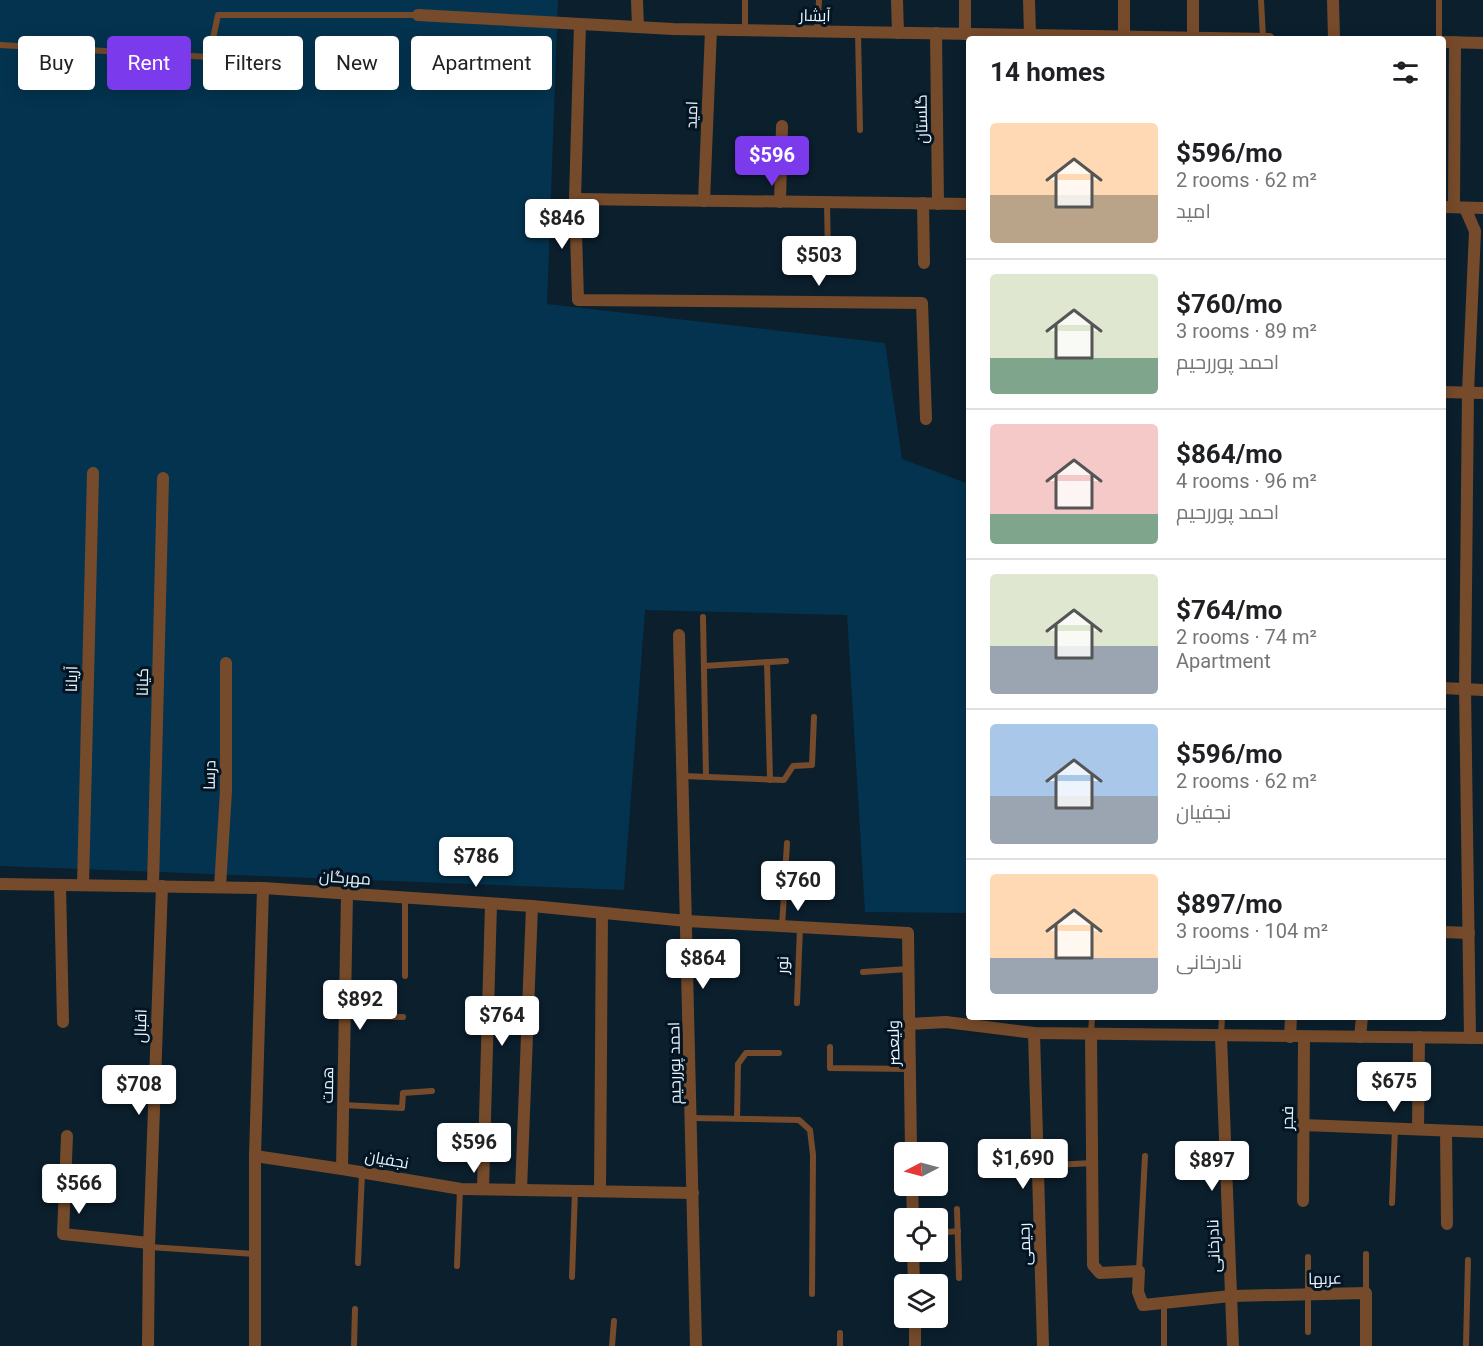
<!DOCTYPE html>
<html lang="en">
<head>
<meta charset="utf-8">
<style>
	:root { --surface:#fff; --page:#f2f2f2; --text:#202124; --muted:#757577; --line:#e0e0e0; --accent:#7c3aed }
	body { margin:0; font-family:Roboto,Cairo,sans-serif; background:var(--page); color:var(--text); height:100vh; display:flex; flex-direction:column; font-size:22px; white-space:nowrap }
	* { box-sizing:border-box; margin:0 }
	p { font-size:20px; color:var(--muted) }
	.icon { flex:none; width:33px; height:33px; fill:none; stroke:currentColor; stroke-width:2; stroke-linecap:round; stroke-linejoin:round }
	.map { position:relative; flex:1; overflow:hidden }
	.details { position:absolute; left:966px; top:36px; width:480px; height:984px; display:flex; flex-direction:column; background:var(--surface); border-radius:6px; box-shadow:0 3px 15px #0003 }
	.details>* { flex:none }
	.banner { position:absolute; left:18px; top:36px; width:570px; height:54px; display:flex; gap:12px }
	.needle { width:39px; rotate:264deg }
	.controls { position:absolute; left:894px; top:1142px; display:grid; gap:12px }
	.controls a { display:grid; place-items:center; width:54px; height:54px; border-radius:6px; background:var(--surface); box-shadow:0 3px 15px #0003; font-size:30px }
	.price { position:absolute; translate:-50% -51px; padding:0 14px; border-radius:6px; background:#fff; color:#222; font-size:20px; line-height:39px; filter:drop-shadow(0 2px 3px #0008) }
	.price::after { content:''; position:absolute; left:50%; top:36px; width:18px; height:14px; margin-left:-9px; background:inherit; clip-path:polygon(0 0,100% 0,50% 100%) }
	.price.selected { background:var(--accent); color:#fff }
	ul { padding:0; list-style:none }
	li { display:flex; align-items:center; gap:18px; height:150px; padding:0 24px }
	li+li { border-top:2px solid var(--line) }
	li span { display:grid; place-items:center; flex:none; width:168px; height:120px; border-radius:6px; color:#555 }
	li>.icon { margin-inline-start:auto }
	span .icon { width:72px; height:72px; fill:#fffc; stroke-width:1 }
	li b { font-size:26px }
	h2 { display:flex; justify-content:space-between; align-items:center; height:72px; padding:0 24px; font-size:26px }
	.tag { padding:0 21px; border-radius:6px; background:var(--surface); box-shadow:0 3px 15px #0003; font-size:21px; line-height:54px }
	.tag.selected { background:var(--accent); color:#fff }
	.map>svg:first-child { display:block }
	.green { fill:#04334f }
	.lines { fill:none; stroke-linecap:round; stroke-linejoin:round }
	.lane { stroke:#764b2b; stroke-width:6 }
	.street { stroke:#764b2b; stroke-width:12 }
	.labels { text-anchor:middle; stroke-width:6; stroke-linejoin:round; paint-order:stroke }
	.street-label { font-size:16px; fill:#e9f5ff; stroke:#031523 }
</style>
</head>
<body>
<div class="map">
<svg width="1483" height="1346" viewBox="0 0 1483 1346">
	<rect width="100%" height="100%" fill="#0b1f2d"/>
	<!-- green -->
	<path class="green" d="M0,0H558L547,304L885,343L902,459L969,484V913L865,912L847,615L645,610L624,890L0,866Z"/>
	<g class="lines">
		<!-- lane -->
		<g class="lane">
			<path d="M745,0V30"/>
			<path d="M1261,0L1263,38"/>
			<path d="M1439,0V39"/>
			<path d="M817,31L819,0"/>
			<path d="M858,32L860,130"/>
			<path d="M0,45L209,57L218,15H418"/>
			<path d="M827,202L828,257"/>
			<path d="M703,617L706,777"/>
			<path d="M767,662L770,780"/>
			<path d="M704,666L786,661"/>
			<path d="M683,776L784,780L793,766L812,765L814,717"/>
			<path d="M782,927L787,843"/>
			<path d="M863,972L908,969"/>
			<path d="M405,976V898"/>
			<path d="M797,1003L800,928"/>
			<path d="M345,1016L403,1017"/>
			<path d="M1091,1034L1092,1017"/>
			<path d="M1221,1036L1222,1017"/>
			<path d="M830,1047V1068L910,1069"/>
			<path d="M343,1105L402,1108L403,1093L432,1091"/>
			<path d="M691,1118L799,1120L810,1130L813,1155L812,1294"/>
			<path d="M737,1119L738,1064L746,1053H779"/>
			<path d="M998,1168L1093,1163"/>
			<path d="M1392,1203L1395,1129"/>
			<path d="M957,1209L959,1278"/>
			<path d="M938,1233L958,1231"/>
			<path d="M149,1247L255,1254"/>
			<path d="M358,1263L362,1173"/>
			<path d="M457,1266L460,1189"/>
			<path d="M1139,1271L1145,1156"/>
			<path d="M572,1277L575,1191"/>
			<path d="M1366,1293V1254"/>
			<path d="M1308,1332V1257"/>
			<path d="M354,1346L355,1309"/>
			<path d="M612,1346L614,1321"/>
			<path d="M840,1346V1333"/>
			<path d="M1164,1346V1303"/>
			<path d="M1466,1346L1468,1260"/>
		</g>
		<!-- street -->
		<g class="street">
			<path d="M637,0L638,27"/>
			<path d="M897,0L898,33"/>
			<path d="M1029,0L1030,35"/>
			<path d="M1124,0V37"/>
			<path d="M1333,0L1334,39"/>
			<path d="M418,15L673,29L1269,39"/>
			<path d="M580,24L575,199L578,300L922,303L926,419"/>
			<path d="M936,33L938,204"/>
			<path d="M965,34V0"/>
			<path d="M1193,38V0"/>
			<path d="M1443,42L1483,43"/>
			<path d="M575,199L969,204"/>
			<path d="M704,201L711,30"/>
			<path d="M780,202L782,126"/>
			<path d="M923,203L924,263"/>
			<path d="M1443,207L1483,208"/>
			<path d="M1454,207L1455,42"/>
			<path d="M1465,208L1475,231L1468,392L1465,689L1470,1038"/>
			<path d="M1443,392L1483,393"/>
			<path d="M679,635L696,1346"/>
			<path d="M1443,688L1483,690"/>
			<path d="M0,884L263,888L532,906L687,921L908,933L911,1152"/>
			<path d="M60,885L63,1022"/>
			<path d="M83,885L93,473"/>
			<path d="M153,886L163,478"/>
			<path d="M220,887L226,791V663"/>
			<path d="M1443,932L1469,933"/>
			<path d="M909,1024L946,1022L1034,1033L1483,1038"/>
			<path d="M1034,1033L1043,1346"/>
			<path d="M1091,1034L1093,1265L1100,1273L1139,1271L1138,1292L1143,1305L1231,1296L1366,1293V1346"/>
			<path d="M1221,1036L1233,1346"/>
			<path d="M1290,1037L1291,1017"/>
			<path d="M1360,1037L1362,1017"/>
			<path d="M1303,1125L1483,1132"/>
			<path d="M1418,1129L1419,1037"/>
			<path d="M1446,1131L1447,1224"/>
			<path d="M67,1136L63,1234L149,1243"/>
			<path d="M255,1156L342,1169L461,1189L693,1193"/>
			<path d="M342,1169L347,894"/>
			<path d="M912,1185L913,1218"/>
			<path d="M483,1189L491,904"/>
			<path d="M521,1190L532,906"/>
			<path d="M600,1191L602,913"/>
			<path d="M1303,1201L1304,1037"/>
			<path d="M913,1251L914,1284"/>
			<path d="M915,1317V1346"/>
			<path d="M148,1346L149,1247L162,886"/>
			<path d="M255,1346V1156L263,888"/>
		</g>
	</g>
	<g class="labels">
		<!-- street labels -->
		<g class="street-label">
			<text transform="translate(815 15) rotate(1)" y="6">آبشار</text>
			<text transform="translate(691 115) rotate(-88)" y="6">امید</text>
			<text transform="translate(921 119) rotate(-91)" y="6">گلستان</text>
			<text transform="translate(71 679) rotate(-89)" y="6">آریانا</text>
			<text transform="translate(142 682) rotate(-89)" y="6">کیانا</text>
			<text transform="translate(209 775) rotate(-89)" y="6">درسا</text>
			<text transform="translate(345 877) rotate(4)" y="6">مهرگان</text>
			<text transform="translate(782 965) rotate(-88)" y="6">نور</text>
			<text transform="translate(140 1026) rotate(-88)" y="6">اقبال</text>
			<text transform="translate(893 1043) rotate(-91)" y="6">ولیعصر</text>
			<text transform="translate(674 1063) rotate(-91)" y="6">احمد پوررحیم</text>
			<text transform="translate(327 1085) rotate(-89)" y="6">همت</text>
			<text transform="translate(1287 1118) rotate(-89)" y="6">فجر</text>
			<text transform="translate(387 1159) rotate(10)" y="6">نجفیان</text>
			<text transform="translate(1024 1244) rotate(-92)" y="6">رحیمی</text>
			<text transform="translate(1213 1246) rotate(-92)" y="6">نادرخانی</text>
			<text transform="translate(1325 1278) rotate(-1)" y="6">عربها</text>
		</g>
	</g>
</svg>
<div class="controls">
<a><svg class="needle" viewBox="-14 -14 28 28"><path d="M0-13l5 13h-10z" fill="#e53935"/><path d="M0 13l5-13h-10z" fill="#757577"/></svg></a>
<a><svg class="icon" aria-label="locate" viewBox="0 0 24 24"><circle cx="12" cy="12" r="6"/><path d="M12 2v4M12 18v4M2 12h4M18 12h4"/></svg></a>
<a><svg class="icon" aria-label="layers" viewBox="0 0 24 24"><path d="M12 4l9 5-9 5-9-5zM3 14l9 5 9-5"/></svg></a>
</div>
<b class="price selected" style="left:772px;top:187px">$596</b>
<b class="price" style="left:562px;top:250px">$846</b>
<b class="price" style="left:819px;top:287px">$503</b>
<b class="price" style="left:476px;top:888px">$786</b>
<b class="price" style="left:798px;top:912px">$760</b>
<b class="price" style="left:703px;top:990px">$864</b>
<b class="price" style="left:360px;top:1031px">$892</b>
<b class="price" style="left:502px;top:1047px">$764</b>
<b class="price" style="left:1394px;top:1113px">$675</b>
<b class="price" style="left:139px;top:1116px">$708</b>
<b class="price" style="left:474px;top:1174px">$596</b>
<b class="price" style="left:1023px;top:1190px">$1,690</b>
<b class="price" style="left:1212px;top:1192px">$897</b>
<b class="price" style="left:79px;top:1215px">$566</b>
<div class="banner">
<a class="tag">Buy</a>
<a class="tag selected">Rent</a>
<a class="tag">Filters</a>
<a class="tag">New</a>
<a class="tag">Apartment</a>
</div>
<section class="details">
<h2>14 homes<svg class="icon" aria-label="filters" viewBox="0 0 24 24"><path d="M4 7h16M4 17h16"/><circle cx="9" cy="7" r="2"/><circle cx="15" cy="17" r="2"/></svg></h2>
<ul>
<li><span style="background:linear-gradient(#ffd9b3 60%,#b9a48a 0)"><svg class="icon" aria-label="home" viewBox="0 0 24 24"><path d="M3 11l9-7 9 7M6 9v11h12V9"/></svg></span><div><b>$596/mo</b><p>2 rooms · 62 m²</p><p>امید</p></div></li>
<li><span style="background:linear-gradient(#dfe7d0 70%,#7fa58c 0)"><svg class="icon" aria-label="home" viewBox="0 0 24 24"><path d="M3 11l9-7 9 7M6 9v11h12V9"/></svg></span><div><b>$760/mo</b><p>3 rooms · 89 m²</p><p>احمد پوررحیم</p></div></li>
<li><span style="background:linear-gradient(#f6c9c9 75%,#7fa58c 0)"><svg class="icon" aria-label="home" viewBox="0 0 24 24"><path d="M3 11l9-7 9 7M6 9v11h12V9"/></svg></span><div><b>$864/mo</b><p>4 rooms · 96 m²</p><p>احمد پوررحیم</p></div></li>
<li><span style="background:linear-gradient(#dfe7d0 60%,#9aa5b1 0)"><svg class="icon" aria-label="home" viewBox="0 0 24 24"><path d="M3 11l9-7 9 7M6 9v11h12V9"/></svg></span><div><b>$764/mo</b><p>2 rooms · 74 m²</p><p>Apartment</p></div></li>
<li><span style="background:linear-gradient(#a9c7e8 60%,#9aa5b1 0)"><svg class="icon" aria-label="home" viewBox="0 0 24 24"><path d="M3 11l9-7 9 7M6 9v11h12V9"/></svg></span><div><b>$596/mo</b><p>2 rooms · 62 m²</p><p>نجفیان</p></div></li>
<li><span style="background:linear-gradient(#ffd9b3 70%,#9aa5b1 0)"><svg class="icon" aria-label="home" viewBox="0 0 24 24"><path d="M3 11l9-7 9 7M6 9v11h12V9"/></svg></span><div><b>$897/mo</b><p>3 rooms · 104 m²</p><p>نادرخانی</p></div></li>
</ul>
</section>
</div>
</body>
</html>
